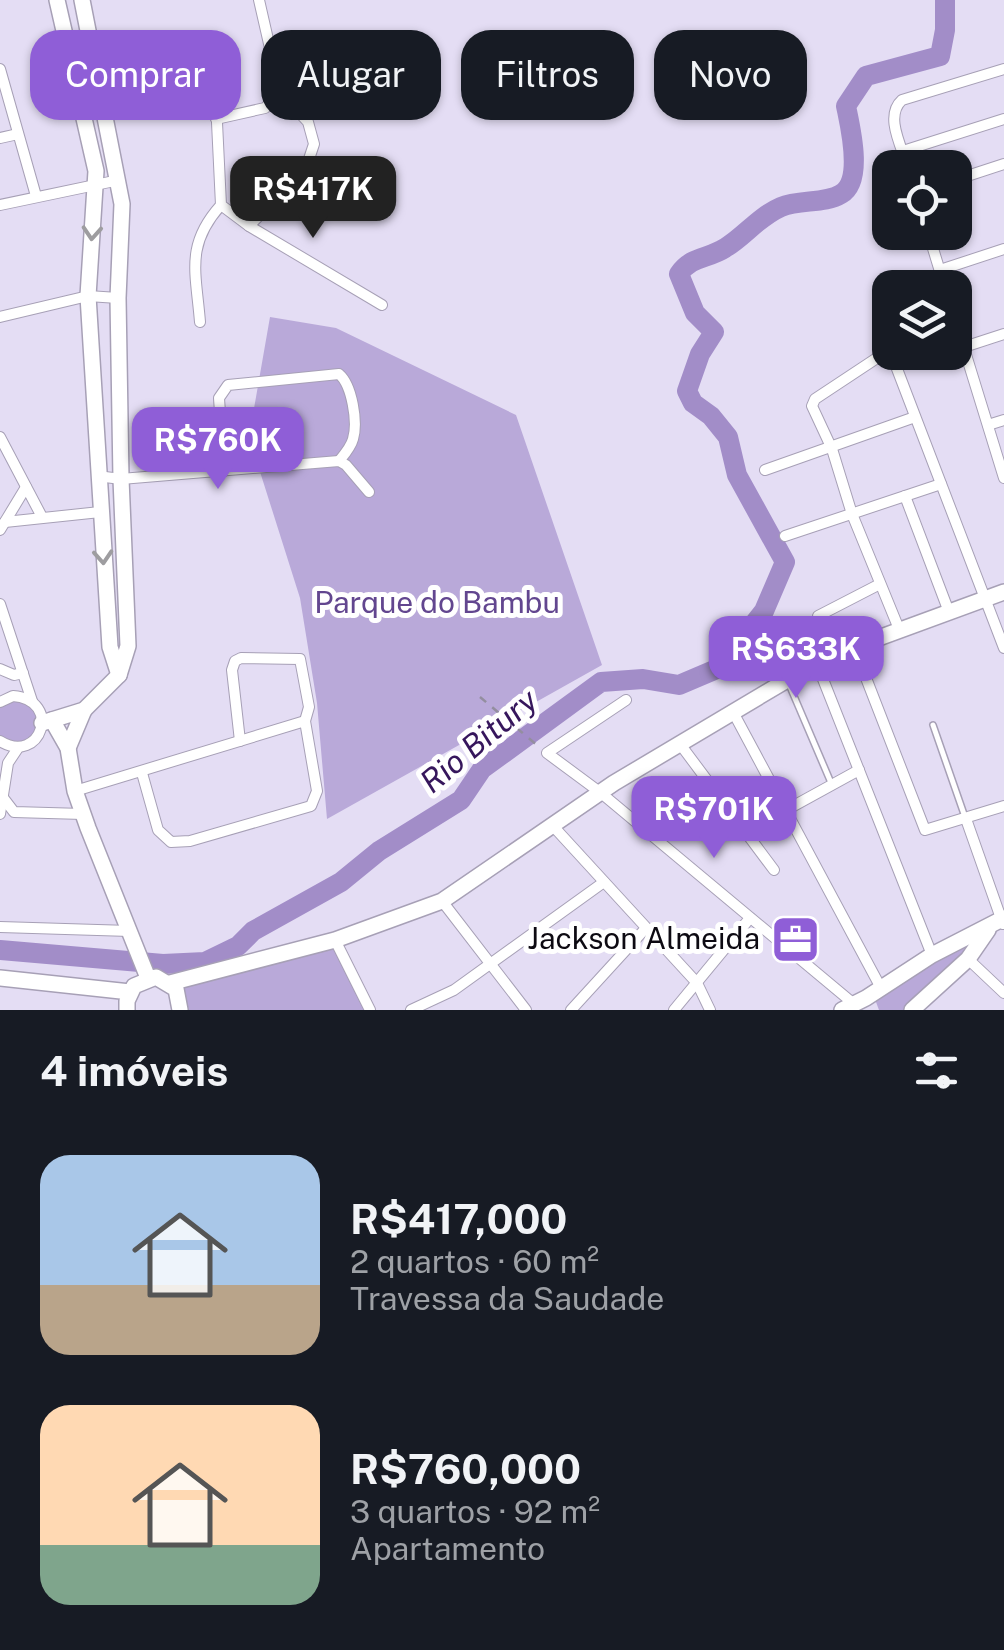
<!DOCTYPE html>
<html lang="pt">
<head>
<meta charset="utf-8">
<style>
	:root { --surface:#171b24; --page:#20242c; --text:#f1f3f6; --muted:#9ea1a6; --accent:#8f5ed7 }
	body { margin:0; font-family:"Public Sans",sans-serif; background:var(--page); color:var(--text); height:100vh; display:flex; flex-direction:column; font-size:38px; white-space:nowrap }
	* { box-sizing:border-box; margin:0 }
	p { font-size:32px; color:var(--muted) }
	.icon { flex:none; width:55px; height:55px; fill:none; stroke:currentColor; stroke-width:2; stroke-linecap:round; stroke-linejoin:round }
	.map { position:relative; height:1010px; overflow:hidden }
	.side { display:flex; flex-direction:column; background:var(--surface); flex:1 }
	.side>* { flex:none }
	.top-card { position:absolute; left:30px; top:30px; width:945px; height:90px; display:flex; gap:20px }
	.buttons { position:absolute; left:872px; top:150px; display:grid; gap:20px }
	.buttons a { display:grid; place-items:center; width:100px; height:100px; border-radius:20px; background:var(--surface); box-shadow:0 2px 8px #0004; font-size:50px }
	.price { position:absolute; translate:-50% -85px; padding:0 22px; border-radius:20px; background:var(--accent); color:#fff; font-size:32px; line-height:65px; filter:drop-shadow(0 2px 5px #0008) }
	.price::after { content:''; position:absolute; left:50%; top:60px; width:30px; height:22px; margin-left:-15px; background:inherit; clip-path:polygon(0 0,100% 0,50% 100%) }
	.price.active { background:#222; color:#fff }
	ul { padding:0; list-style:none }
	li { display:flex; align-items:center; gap:30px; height:250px; padding:0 40px }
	li span { display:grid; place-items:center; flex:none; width:280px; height:200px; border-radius:30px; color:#555 }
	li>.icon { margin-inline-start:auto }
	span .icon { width:120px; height:120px; fill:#fffc; stroke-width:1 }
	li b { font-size:42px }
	h2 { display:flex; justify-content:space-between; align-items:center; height:120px; padding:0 40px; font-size:42px }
	.chip { padding:0 35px; border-radius:30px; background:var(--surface); box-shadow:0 2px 8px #0004; font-size:35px; line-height:90px }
	.chip.active { background:var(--accent); color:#fff }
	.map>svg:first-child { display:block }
	.green { fill:#b9a9d9 }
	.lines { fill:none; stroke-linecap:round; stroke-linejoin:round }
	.river { stroke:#a28dc8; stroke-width:20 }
	.lane-casing { stroke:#a7a0b6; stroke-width:8 }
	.street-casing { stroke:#a7a0b6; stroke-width:12 }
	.secondary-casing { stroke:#a7a0b6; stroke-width:18 }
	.path { stroke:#938e9f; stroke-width:2.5; stroke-dasharray:8 8; stroke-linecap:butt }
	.lane { stroke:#fff; stroke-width:5 }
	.street { stroke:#fff; stroke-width:10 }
	.secondary { stroke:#fff; stroke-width:15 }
	.oneway { stroke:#9e9da0 }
	.labels { text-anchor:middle; stroke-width:10; stroke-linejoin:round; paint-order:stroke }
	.park-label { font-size:30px; fill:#62468f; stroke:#fff }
	.poi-label { font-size:30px; fill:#0d0a12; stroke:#fff; text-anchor:end }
	.water-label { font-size:32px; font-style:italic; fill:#36165c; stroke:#fff }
</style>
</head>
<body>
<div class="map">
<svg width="1004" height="1010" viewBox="0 0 1004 1010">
	<rect width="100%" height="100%" fill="#e4ddf4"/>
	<!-- green -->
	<g class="green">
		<path d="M270,317L336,328L516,415L602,665L327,819L317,703L300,598L249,437Z"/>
		<path d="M19,699L37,712L36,734L19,745L0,738V706Z"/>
		<path d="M969,938L976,949L910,1010H879L873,994Z"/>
		<path d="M334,943L367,1010H189L179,981Z"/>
	</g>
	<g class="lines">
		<!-- river -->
		<path class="river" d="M0,950L163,964L205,962L238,946L253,931L341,882L379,851L461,800L482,769L601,682L643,679L679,685L719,668L764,611L785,562L737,475L728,437L711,416L693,403L687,391L700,354L714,332L695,313L679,274C691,256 708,259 725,248C745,236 758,217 781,207C799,199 825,204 841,194C864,181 850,126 846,106L866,76L940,56L945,30V0"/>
		<defs>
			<g id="lane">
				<path d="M788,682L832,785"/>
				<path d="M933,725L965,817"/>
			</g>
			<g id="street">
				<path d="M0,69L36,196"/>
				<path d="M216,102L221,205L249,226L382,305"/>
				<path d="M216,119L265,108L280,92"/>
				<path d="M0,138L18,134"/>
				<path d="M903,151L1004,119"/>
				<path d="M908,168C902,147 884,116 902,100L1004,69"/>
				<path d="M955,180L1004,164"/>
				<path d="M0,205L119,180"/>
				<path d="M249,226L306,168L314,144L308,122L280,92L259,0"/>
				<path d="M928,232L945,288"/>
				<path d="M940,270L1004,249"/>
				<path d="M0,317L88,296L118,298"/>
				<path d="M955,319L1004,478"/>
				<path d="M200,322C196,272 185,245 221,205"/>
				<path d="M964,347L1004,334"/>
				<path d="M988,425L1004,420"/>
				<path d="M0,437L42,517"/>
				<path d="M765,470L915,417"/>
				<path d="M224,471L219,398L228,385L339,374C352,385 358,422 353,439C351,447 344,455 339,461"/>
				<path d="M97,476L121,479L339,461L346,465L369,492"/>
				<path d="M905,496L949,612"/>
				<path d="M5,522L100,512"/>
				<path d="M0,530L26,487"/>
				<path d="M785,536L941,484"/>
				<path d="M0,604L32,701"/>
				<path d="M818,616L880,584"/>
				<path d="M899,629L852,514L832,449L812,406L815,399L886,352L894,361L1004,648"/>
				<path d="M854,647L925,830L1004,806"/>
				<path d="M817,664L932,955"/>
				<path d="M0,669L14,675L23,673"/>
				<path d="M626,700L547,753L601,793L854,1004"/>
				<path d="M0,702L13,696C63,700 41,766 0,741"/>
				<path d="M733,712L881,988"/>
				<path d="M680,744L774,870"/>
				<path d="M142,773L158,830L171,842L190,841L311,806L317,791L305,721L309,707L300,659L241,658L235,661L232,670L240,741"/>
				<path d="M75,791L305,721"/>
				<path d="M1,795L14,812L83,814"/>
				<path d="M0,814L8,763L18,748"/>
				<path d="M966,819L1003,924"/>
				<path d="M553,826L697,983L710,1010"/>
				<path d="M748,831L859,770"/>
				<path d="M442,901L526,1010"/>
				<path d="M0,927L130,931"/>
				<path d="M335,940L370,1010"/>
				<path d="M968,959L1004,993"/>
				<path d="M411,1010L454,990L604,882"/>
				<path d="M571,1010L646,928"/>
				<path d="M674,1010L750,918"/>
			</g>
			<g id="secondary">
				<path d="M57,0L96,171L88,296L110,647L119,675"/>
				<path d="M52,720L68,748L75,791L88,828L148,978"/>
				<path d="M42,723L84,710L119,675L128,646L121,479L118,298L122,204L82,0"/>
				<path d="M68,748L84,710"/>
				<path d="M0,978L130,992"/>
				<path d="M170,983L335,940L442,901L614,783L787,680L854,647L1004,592"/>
				<path d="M127,1010V1001L134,986L156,977L176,989L180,1010"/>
				<path d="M842,1010L866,998L932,955L1004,918"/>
				<path d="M912,1010L968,959L988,930"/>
			</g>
		</defs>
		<!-- lane casing -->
		<use href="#lane" class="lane-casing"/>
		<!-- street casing -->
		<use href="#street" class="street-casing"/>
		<!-- secondary casing -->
		<use href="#secondary" class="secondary-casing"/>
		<!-- path -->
		<path class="path" d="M480,697L538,746"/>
		<!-- lane -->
		<use href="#lane" class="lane"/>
		<!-- street -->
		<use href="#street" class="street"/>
		<!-- secondary -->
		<use href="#secondary" class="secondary"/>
	</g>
	<!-- one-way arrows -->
	<defs><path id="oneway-chevron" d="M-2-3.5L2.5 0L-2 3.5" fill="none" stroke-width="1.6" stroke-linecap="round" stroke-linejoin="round" transform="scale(2.5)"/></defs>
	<g class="oneway">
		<use href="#oneway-chevron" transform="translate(92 233) rotate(94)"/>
		<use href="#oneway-chevron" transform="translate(103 557) rotate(86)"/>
	</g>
	<!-- icons -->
	<defs>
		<symbol id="office-square" viewBox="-11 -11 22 22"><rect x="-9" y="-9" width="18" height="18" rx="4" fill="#8f5ed7" stroke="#fff"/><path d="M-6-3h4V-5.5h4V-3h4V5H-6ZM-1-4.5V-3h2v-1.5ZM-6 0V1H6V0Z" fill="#fff"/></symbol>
	</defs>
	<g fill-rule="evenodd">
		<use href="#office-square" x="768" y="912" width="55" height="55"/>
	</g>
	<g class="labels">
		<!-- park labels -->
		<g class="park-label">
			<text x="437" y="613">Parque do Bambu</text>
		</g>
		<!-- poi labels -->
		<g class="poi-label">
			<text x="760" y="949">Jackson Almeida</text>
		</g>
		<!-- water labels -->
		<g class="water-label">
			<text transform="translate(479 741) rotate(-40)" y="11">Rio Bitury</text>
		</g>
	</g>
</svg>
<div class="buttons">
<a><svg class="icon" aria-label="locate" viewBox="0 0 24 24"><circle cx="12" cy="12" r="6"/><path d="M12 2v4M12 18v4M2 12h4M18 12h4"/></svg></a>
<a><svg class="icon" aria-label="layers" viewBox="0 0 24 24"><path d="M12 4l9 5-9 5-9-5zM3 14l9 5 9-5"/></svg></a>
</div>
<b class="price active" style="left:313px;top:241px">R$417K</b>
<b class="price" style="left:218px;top:492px">R$760K</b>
<b class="price" style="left:796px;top:701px">R$633K</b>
<b class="price" style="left:714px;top:861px">R$701K</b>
<div class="top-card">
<a class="chip active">Comprar</a>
<a class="chip">Alugar</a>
<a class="chip">Filtros</a>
<a class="chip">Novo</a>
</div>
</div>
<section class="side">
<h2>4 imóveis<svg class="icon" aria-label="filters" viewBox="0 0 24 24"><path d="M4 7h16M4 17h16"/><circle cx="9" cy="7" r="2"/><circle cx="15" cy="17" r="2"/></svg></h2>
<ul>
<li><span style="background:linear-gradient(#a9c7e8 65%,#b9a48a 0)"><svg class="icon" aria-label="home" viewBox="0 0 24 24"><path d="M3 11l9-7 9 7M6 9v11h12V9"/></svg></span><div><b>R$417,000</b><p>2 quartos · 60 m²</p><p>Travessa da Saudade</p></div></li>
<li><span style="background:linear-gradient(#ffd9b3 70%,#7fa58c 0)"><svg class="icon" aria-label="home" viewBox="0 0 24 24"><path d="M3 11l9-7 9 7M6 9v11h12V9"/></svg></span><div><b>R$760,000</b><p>3 quartos · 92 m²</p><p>Apartamento</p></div></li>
</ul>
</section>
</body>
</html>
